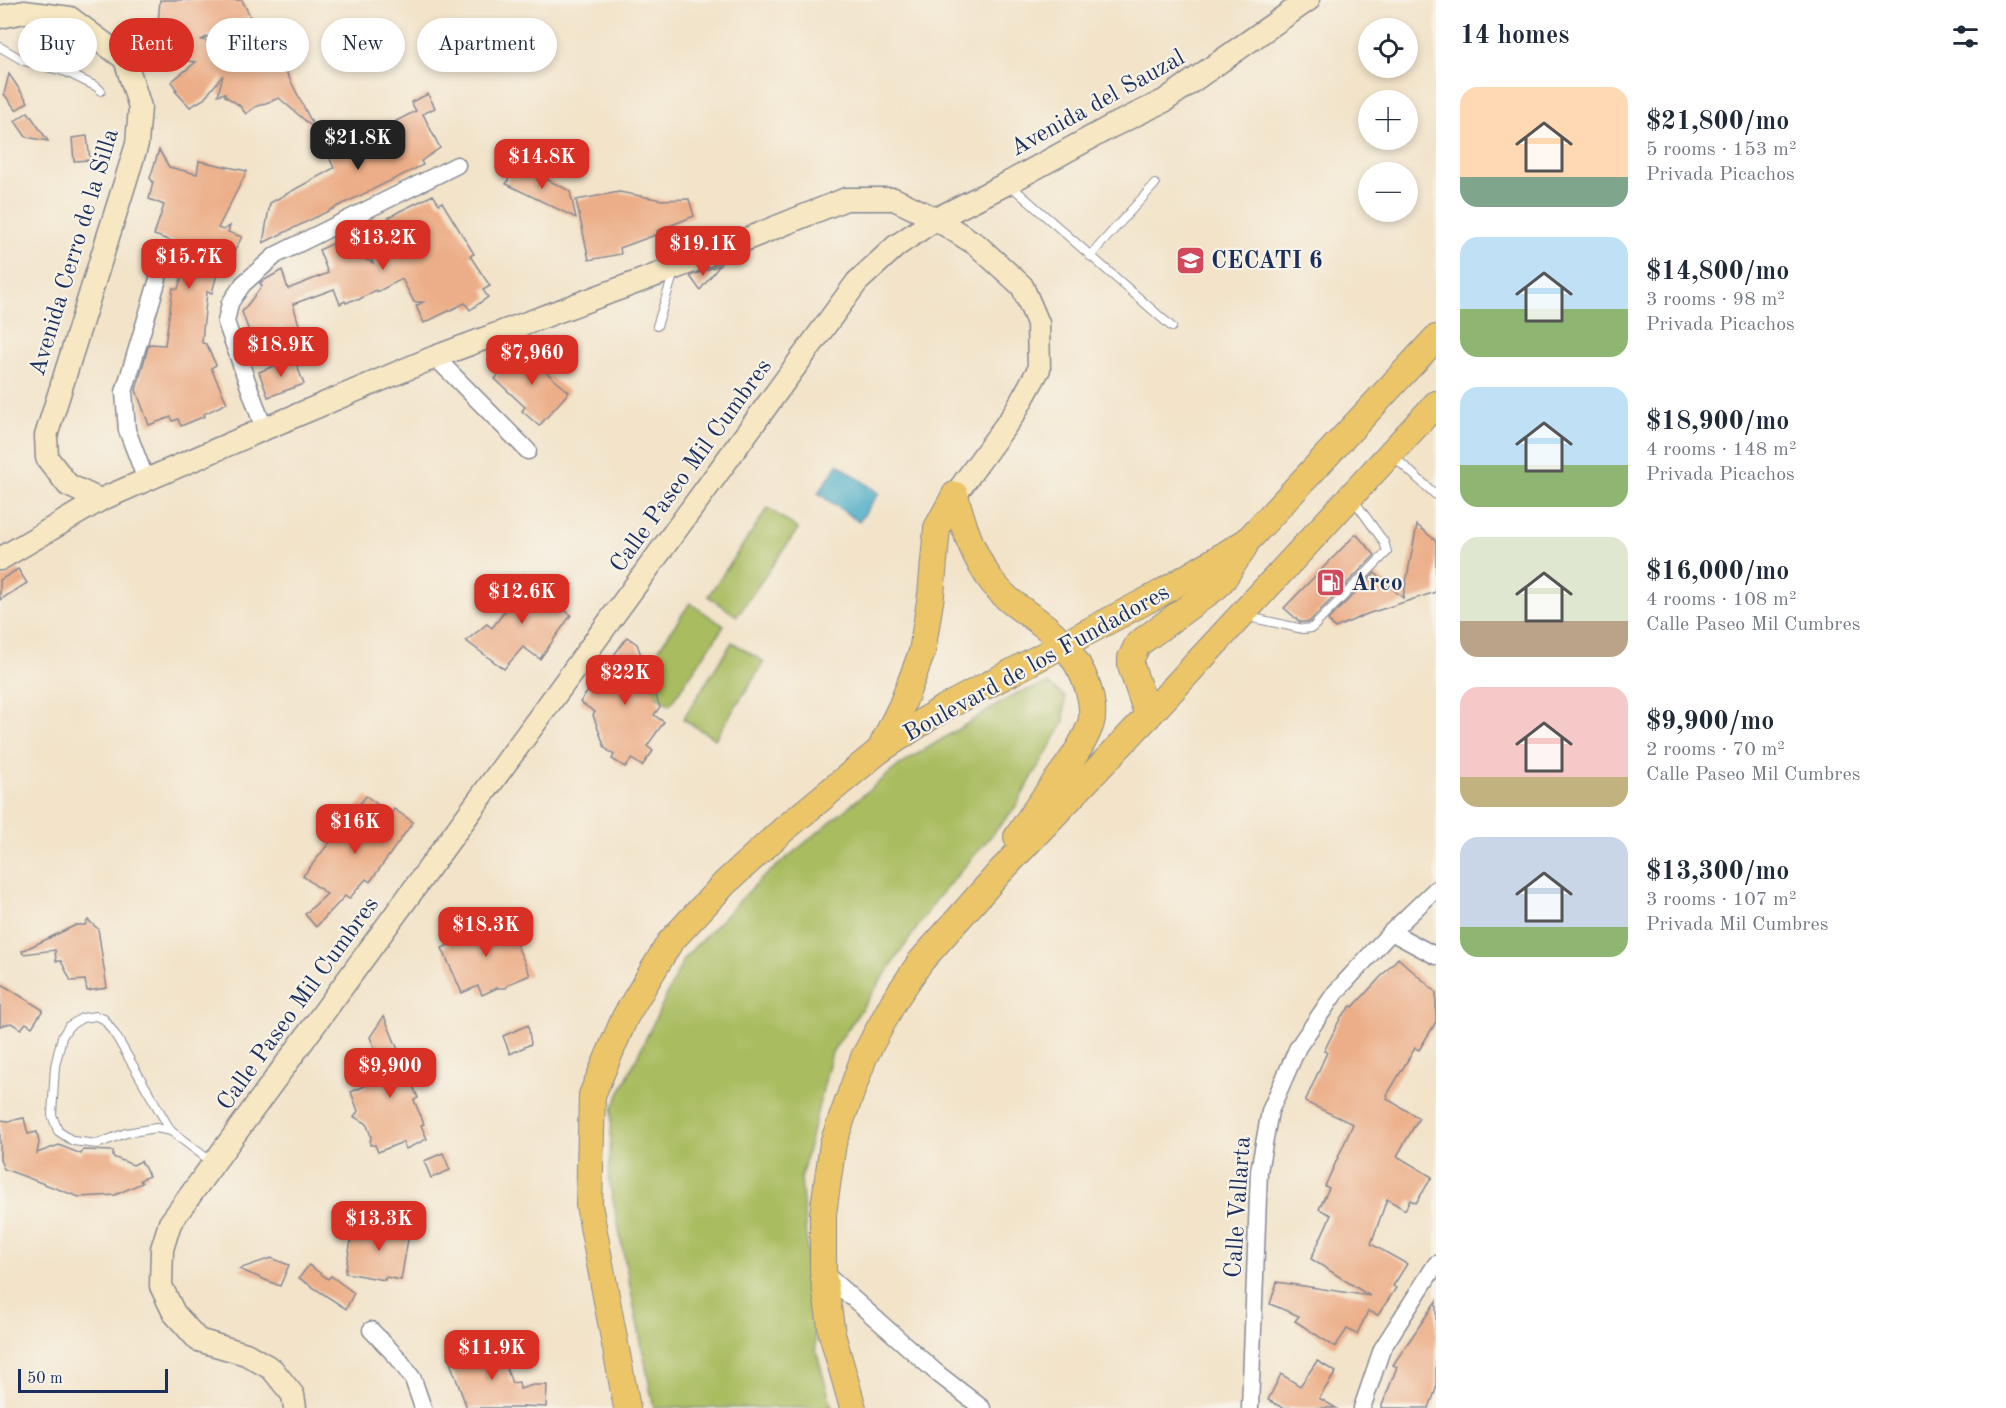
<!DOCTYPE html>
<html lang="en">
<head>
<meta charset="utf-8">
<style>
	:root { --surface:#fff; --page:#f6f6f7; --text:#1f2937; --muted:#747a83; --accent:#d93025 }
	body { margin:0; font-family:"Old Standard TT",serif; background:var(--page); color:var(--text); height:100vh; display:flex; flex-direction:column; font-size:22px; white-space:nowrap }
	* { box-sizing:border-box; margin:0 }
	p { font-size:20px; color:var(--muted) }
	.icon { flex:none; width:33px; height:33px; fill:none; stroke:currentColor; stroke-width:2; stroke-linecap:round; stroke-linejoin:round }
	.map { position:relative; flex:1; overflow:hidden }
	.details { display:flex; flex-direction:column; background:var(--surface); width:570px }
	.details>* { flex:none }
	.hud { position:absolute; left:18px; top:18px; width:570px; height:54px; display:flex; gap:12px }
	.tools { position:absolute; left:1358px; top:18px; display:grid; gap:12px }
	.tools a { display:grid; place-items:center; width:60px; height:60px; border-radius:50%; background:var(--surface); box-shadow:0 3px 9px #0003; font-size:30px }
	.scale { position:absolute; left:18px; bottom:15px; width:150px; box-sizing:border-box; padding-left:6px; border:3px solid #1b2f5e; border-top:0; font-size:16px; line-height:21px; white-space:nowrap; color:#1b2f5e; -webkit-text-stroke:4px #f7f3e8; paint-order:stroke }
	.price { position:absolute; translate:-50% -51px; padding:0 14px; border-radius:12px; background:var(--accent); color:#fff; font-size:20px; line-height:39px; filter:drop-shadow(0 2px 3px #0008) }
	.price::after { content:''; position:absolute; left:50%; top:36px; width:18px; height:14px; margin-left:-9px; background:inherit; clip-path:polygon(0 0,100% 0,50% 100%) }
	.price.on { background:#222; color:#fff }
	ul { padding:0; list-style:none }
	li { display:flex; align-items:center; gap:18px; height:150px; padding:0 24px }
	li span { display:grid; place-items:center; flex:none; width:168px; height:120px; border-radius:18px; color:#555 }
	li>.icon { margin-inline-start:auto }
	span .icon { width:72px; height:72px; fill:#fffc; stroke-width:1 }
	li b { font-size:26px }
	h2 { display:flex; justify-content:space-between; align-items:center; height:72px; padding:0 24px; font-size:26px }
	.chip { padding:0 21px; border-radius:27px; background:var(--surface); box-shadow:0 3px 9px #0003; font-size:21px; line-height:54px }
	.chip.on { background:var(--accent); color:#fff }
	main { display:flex; flex:1; min-height:0 }
	.map>svg:first-child { display:block }
	.green { fill:#a9bc5f; stroke:#62765e; stroke-width:1.5 }
	.water { fill:#47abc6; stroke:#316d92; stroke-width:1.5 }
	.building { fill:#ecae88 }
	.lines { fill:none; stroke-linecap:round; stroke-linejoin:round }
	.lane-casing { stroke:#868994; stroke-width:10 }
	.street-casing { stroke:#868994; stroke-width:19 }
	.secondary-casing { stroke:#868994; stroke-width:25 }
	.primary-casing { stroke:#868994; stroke-width:28 }
	.lane { stroke:#fff; stroke-width:8 }
	.street { stroke:#fff; stroke-width:16 }
	.secondary { stroke:#f7e8c3; stroke-width:22 }
	.primary { stroke:#ecc569; stroke-width:26 }
	.labels { text-anchor:middle; stroke-width:4.5; stroke-linejoin:round; paint-order:stroke }
	.street-label { font-size:24px; fill:#1b2f5e; stroke:#f7f3e8 }
	.poi-label { font-size:24px; font-weight:bold; fill:#1b2f5e; stroke:#f7f3e8; text-anchor:start }
</style>
</head>
<body>
<main>
<div class="map">
<svg width="1436" height="1408" viewBox="0 0 1436 1408">
	<rect width="100%" height="100%" fill="#f7f3e8"/>
	<filter id="ink" filterUnits="userSpaceOnUse"><feTurbulence type="fractalNoise" baseFrequency=".0167" numOctaves="2"/><feDisplacementMap in="SourceGraphic" scale="12" xChannelSelector="R" yChannelSelector="G"/><feConvolveMatrix kernelMatrix="1 2 1 2 8 2 1 2 1" color-interpolation-filters="sRGB"/></filter>
	<filter id="wash" filterUnits="userSpaceOnUse"><feTurbulence type="fractalNoise" baseFrequency=".008" numOctaves="4" result="noise"/><feDisplacementMap in="SourceGraphic" scale="24" xChannelSelector="R" yChannelSelector="G"/><feGaussianBlur stdDeviation="1.35" result="paint"/><feColorMatrix in="noise" values="0 0 0 0 0 0 0 0 0 0 0 0 0 0 0 0 0 1.4 0 .05"/><feComposite in="paint" operator="in"/></filter>
	<g filter="url(#wash)">
		<rect width="100%" height="100%" fill="#f2e3c9"/>
		<!-- green -->
		<g class="green">
			<path d="M768,508L798,529L737,616L708,596Z"/>
			<path d="M690,603L724,626L670,705L636,682Z"/>
			<path d="M732,642L764,662L715,739L683,719Z"/>
			<path d="M1048,684L1065,697L1064,722L1014,809L936,900L832,1052L801,1178L816,1350L832,1408H654L609,1180L612,1109L685,957L760,880L898,766L1017,693Z"/>
		</g>
		<!-- water -->
		<path class="water" d="M838,464L879,493L859,522L818,493Z"/>
		<g id="blocks">
			<!-- building -->
			<g class="building">
				<path d="M160,0H242L250,16L201,40L276,52L315,129L279,98L255,107L246,114L239,105L225,96V93L218,95L223,75L204,99L190,107L175,91L177,90L171,82L196,62L173,59L174,53L160,50L161,34H157Z"/>
				<path d="M9,74L28,102L16,110L4,94Z"/>
				<path d="M428,94L435,108L423,114L440,148L421,161L423,165L263,243L270,203L334,168L329,157L352,143L353,145L398,124L396,121L416,111L411,102Z"/>
				<path d="M28,112L48,141L26,137L15,121Z"/>
				<path d="M87,136L90,160L74,161L72,138Z"/>
				<path d="M159,150L169,167L197,174L199,161L247,171L218,228L223,230L230,226L228,232L242,237L227,264L223,251L212,293L207,292L203,330L202,343L206,344L216,365L211,368L227,403L204,414L205,416L181,426L178,419L173,421L171,417L149,425L136,390L149,344L165,345L173,288L178,289L189,251L186,250L187,246L154,235L164,205L149,199L153,182L150,178Z"/>
				<path d="M516,164L570,191L576,218L506,184Z"/>
				<path d="M619,192L662,200L689,199L694,216L657,231L658,234L620,248L621,254L589,260L576,200Z"/>
				<path d="M433,195L439,204L442,202L474,254L470,256L490,286L483,290L488,297L470,310L465,303L424,323L416,306L423,302H414L402,279L377,292L376,290L358,300H353L346,303L345,301L340,304L334,289L293,304L301,332V339L288,343L282,327L251,337L242,312L262,286L260,283L263,281L282,270L288,289L328,273L319,250L332,244L373,263L359,230L378,221L379,224L398,212Z"/>
				<path d="M720,265L700,290L690,276Z"/>
				<path d="M526,345L545,363L541,368L569,392L539,426L522,411L525,407L495,379Z"/>
				<path d="M294,358L304,384L268,397L259,372Z"/>
				<path d="M1417,525L1436,541V592L1367,614L1335,628L1328,620L1375,573L1403,598Z"/>
				<path d="M1356,534L1375,555L1309,622H1300L1284,608Z"/>
				<path d="M18,569L27,583L0,600V580Z"/>
				<path d="M524,574L560,600L556,604L571,615L540,659L523,647L504,669L466,641L487,624L492,628L512,602L506,597Z"/>
				<path d="M627,637L637,644L660,707L654,715L664,722L647,746L653,751L642,766L632,759L625,767L612,759L614,755L605,748L593,715L595,712L580,702Z"/>
				<path d="M366,796L391,814L394,809L413,822L370,882L366,879L349,899L345,896L316,927L305,914L327,894L303,876Z"/>
				<path d="M494,915L501,931L509,927L530,975L509,984L506,988H497L482,995L478,986L462,993L442,948L476,932L473,925Z"/>
				<path d="M88,920L98,929L107,988L87,991L85,980L71,981L61,961H56L55,950L23,954L22,951L76,925H85Z"/>
				<path d="M1398,958L1436,992V1022L1419,1050L1415,1048L1387,1095L1388,1096L1387,1099L1419,1118L1397,1156L1432,1177L1416,1203L1410,1200L1405,1210L1387,1199L1371,1244L1407,1264L1393,1286L1396,1288L1378,1315L1368,1311L1357,1334L1347,1329L1335,1347L1295,1321L1299,1316L1270,1304L1277,1282L1370,1296L1311,1259L1331,1215L1319,1209L1329,1188L1325,1186L1353,1124L1305,1102L1327,1052L1324,1051L1341,1017L1351,1006L1353,1007Z"/>
				<path d="M0,983L43,1010L32,1027L26,1023L21,1029L11,1023L0,1026Z"/>
				<path d="M384,1016L418,1098L414,1100L424,1124L421,1125L427,1139L406,1149L403,1142L378,1152L375,1145H370L371,1136L366,1123L354,1117L358,1111L351,1092L387,1076L370,1037Z"/>
				<path d="M528,1025L531,1044L510,1054L503,1036Z"/>
				<path d="M24,1118L28,1134L37,1132L39,1143L37,1153L59,1145L81,1154L83,1150L113,1151V1157L133,1165L141,1161L149,1176L140,1180L142,1183L115,1195L79,1197L4,1169L0,1160V1120L9,1121Z"/>
				<path d="M443,1153L450,1170L431,1178L424,1161Z"/>
				<path d="M375,1221L410,1228L401,1280L385,1277V1280L345,1273L352,1235L360,1236L362,1225L374,1227Z"/>
				<path d="M271,1258L289,1265L280,1286L239,1269Z"/>
				<path d="M309,1265L328,1279L331,1276L354,1293L346,1309L299,1278Z"/>
				<path d="M1436,1301V1389L1429,1408H1381L1397,1367L1393,1365Z"/>
				<path d="M492,1341L496,1352L500,1351L512,1383L519,1382L520,1389L533,1385H547L546,1407L523,1406V1408H467L448,1357Z"/>
				<path d="M1317,1361L1336,1372L1319,1398L1336,1408H1283L1268,1400L1281,1374L1300,1386Z"/>
			</g>
		</g>
	</g>
	<g filter="url(#ink)">
		<use href="#blocks" fill-opacity="0" stroke="#868994" stroke-width="1.5"/>
		<g class="lines">
			<defs>
				<g id="lane">
					<path d="M0,47L24,61L66,72L97,87L101,91"/>
					<path d="M1010,185L1172,327"/>
					<path d="M1090,256L1155,184"/>
					<path d="M657,326L674,272"/>
					<path d="M1392,455L1436,495"/>
					<path d="M1244,616L1303,629L1312,628L1387,552L1384,542L1353,499"/>
					<path d="M171,1131L156,1128L126,1133L97,1144L73,1141L58,1131L52,1115L55,1066L62,1037L69,1026L82,1018L96,1016L104,1019L116,1036L171,1131L213,1163"/>
				</g>
				<g id="street">
					<path d="M435,357L528,451"/>
					<path d="M264,429L226,322L230,303L243,284L276,255L457,165"/>
					<path d="M146,480L127,430L124,392L158,279"/>
					<path d="M1391,932L1436,956"/>
					<path d="M823,1272L937,1373L982,1408"/>
					<path d="M371,1330L398,1358L413,1379L423,1408"/>
					<path d="M1250,1408L1259,1171L1270,1111L1298,1047L1335,993L1391,932L1436,889"/>
					<path d="M1362,1408L1382,1349L1436,1264"/>
				</g>
				<g id="secondary">
					<path d="M0,17L24,12L70,18L125,59L140,107L137,144L46,436L47,458L68,485L100,500"/>
					<path d="M0,559L100,500L264,429L435,357L675,268L846,199H894L936,219L977,245L1022,286L1038,323L1039,369L1014,414L955,495"/>
					<path d="M295,1408L293,1395L272,1369L246,1354L198,1340L174,1313L161,1286L162,1249L170,1223L857,282L896,246L936,219L1008,183L1110,127L1164,101L1308,0"/>
				</g>
				<g id="primary">
					<path d="M955,495C963,525 973,557 993,583C1007,601 1020,608 1038,621C1062,638 1083,666 1090,695C1092,705 1094,716 1090,726C1081,749 1065,769 1051,788C1039,804 1028,821 1017,837"/>
					<path d="M1148,716L1131,666V658L1138,644L1216,587L1223,579L1244,547"/>
					<path d="M880,750L902,705L922,652L931,595L937,528L955,495"/>
					<path d="M627,1408L589,1205L592,1095L625,1017L670,942L725,883L783,830L880,750L942,709L1161,593L1247,541L1436,338"/>
					<path d="M853,1408L832,1334L823,1272V1214L833,1143L864,1057L894,1001L921,961L999,873L1148,716L1436,404"/>
				</g>
			</defs>
			<!-- lane casing -->
			<use href="#lane" class="lane-casing"/>
			<!-- street casing -->
			<use href="#street" class="street-casing"/>
			<!-- secondary casing -->
			<use href="#secondary" class="secondary-casing"/>
			<!-- primary casing -->
			<use href="#primary" class="primary-casing"/>
			<!-- lane -->
			<use href="#lane" class="lane"/>
			<!-- street -->
			<use href="#street" class="street"/>
			<!-- secondary -->
			<use href="#secondary" class="secondary"/>
			<!-- primary -->
			<use href="#primary" class="primary"/>
		</g>
	</g>
	<!-- icons -->
	<defs>
		<symbol id="school-square" viewBox="-11 -11 22 22"><rect x="-9" y="-9" width="18" height="18" rx="4" fill="#d1495b" stroke="#f7f3e8"/><path d="M0-5L7-2L0 1L-7-2ZM-4 1L0 2.5L4 1V4Q0 6-4 4Z" fill="#fff"/></symbol>
		<symbol id="fuel-square" viewBox="-11 -11 22 22"><rect x="-9" y="-9" width="18" height="18" rx="4" fill="#d1495b" stroke="#f7f3e8"/><path d="M-5.5-6h7V0h2V4h1.3V-2.5L3-4.5l.8-.8L6-3V5H2.5V1h-1V6h-7ZM-4.2-4.7v3.2H.2V-4.7Z" fill="#fff"/></symbol>
	</defs>
	<g fill-rule="evenodd">
		<use href="#school-square" x="1174" y="244" width="33" height="33"/>
		<use href="#fuel-square" x="1314" y="566" width="33" height="33"/>
	</g>
	<g class="labels">
		<!-- street labels -->
		<g class="street-label">
			<text transform="translate(1097 102) rotate(-29)" y="8">Avenida del Sauzal</text>
			<text transform="translate(73 252) rotate(-73)" y="8">Avenida Cerro de la Silla</text>
			<text transform="translate(690 465) rotate(-54)" y="8">Calle Paseo Mil Cumbres</text>
			<text transform="translate(1036 662) rotate(-29)" y="8">Boulevard de los Fundadores</text>
			<text transform="translate(297 1003) rotate(-54)" y="8">Calle Paseo Mil Cumbres</text>
			<text transform="translate(1237 1207) rotate(-86)" y="8">Calle Vallarta</text>
		</g>
		<!-- poi labels -->
		<g class="poi-label">
			<text x="1211" y="268">CECATI 6</text>
			<text x="1351" y="590">Arco</text>
		</g>
	</g>
</svg>
<div class="tools">
<a><svg class="icon" aria-label="locate" viewBox="0 0 24 24"><circle cx="12" cy="12" r="6"/><path d="M12 2v4M12 18v4M2 12h4M18 12h4"/></svg></a>
<a>+</a>
<a>−</a>
</div>
<div class="scale">50 m</div>
<b class="price on" style="left:358px;top:171px">$21.8K</b>
<b class="price" style="left:542px;top:190px">$14.8K</b>
<b class="price" style="left:383px;top:271px">$13.2K</b>
<b class="price" style="left:703px;top:277px">$19.1K</b>
<b class="price" style="left:189px;top:290px">$15.7K</b>
<b class="price" style="left:281px;top:378px">$18.9K</b>
<b class="price" style="left:532px;top:386px">$7,960</b>
<b class="price" style="left:522px;top:625px">$12.6K</b>
<b class="price" style="left:625px;top:706px">$22K</b>
<b class="price" style="left:355px;top:855px">$16K</b>
<b class="price" style="left:486px;top:958px">$18.3K</b>
<b class="price" style="left:390px;top:1099px">$9,900</b>
<b class="price" style="left:379px;top:1252px">$13.3K</b>
<b class="price" style="left:492px;top:1381px">$11.9K</b>
<div class="hud">
<a class="chip">Buy</a>
<a class="chip on">Rent</a>
<a class="chip">Filters</a>
<a class="chip">New</a>
<a class="chip">Apartment</a>
</div>
</div>
<section class="details">
<h2>14 homes<svg class="icon" aria-label="filters" viewBox="0 0 24 24"><path d="M4 7h16M4 17h16"/><circle cx="9" cy="7" r="2"/><circle cx="15" cy="17" r="2"/></svg></h2>
<ul>
<li><span style="background:linear-gradient(#ffd9b3 75%,#7fa58c 0)"><svg class="icon" aria-label="home" viewBox="0 0 24 24"><path d="M3 11l9-7 9 7M6 9v11h12V9"/></svg></span><div><b>$21,800/mo</b><p>5 rooms · 153 m²</p><p>Privada Picachos</p></div></li>
<li><span style="background:linear-gradient(#bfe0f5 60%,#8fb573 0)"><svg class="icon" aria-label="home" viewBox="0 0 24 24"><path d="M3 11l9-7 9 7M6 9v11h12V9"/></svg></span><div><b>$14,800/mo</b><p>3 rooms · 98 m²</p><p>Privada Picachos</p></div></li>
<li><span style="background:linear-gradient(#bfe0f5 65%,#8fb573 0)"><svg class="icon" aria-label="home" viewBox="0 0 24 24"><path d="M3 11l9-7 9 7M6 9v11h12V9"/></svg></span><div><b>$18,900/mo</b><p>4 rooms · 148 m²</p><p>Privada Picachos</p></div></li>
<li><span style="background:linear-gradient(#dfe7d0 70%,#b9a48a 0)"><svg class="icon" aria-label="home" viewBox="0 0 24 24"><path d="M3 11l9-7 9 7M6 9v11h12V9"/></svg></span><div><b>$16,000/mo</b><p>4 rooms · 108 m²</p><p>Calle Paseo Mil Cumbres</p></div></li>
<li><span style="background:linear-gradient(#f6c9c9 75%,#c2b280 0)"><svg class="icon" aria-label="home" viewBox="0 0 24 24"><path d="M3 11l9-7 9 7M6 9v11h12V9"/></svg></span><div><b>$9,900/mo</b><p>2 rooms · 70 m²</p><p>Calle Paseo Mil Cumbres</p></div></li>
<li><span style="background:linear-gradient(#c9d6e8 75%,#8fb573 0)"><svg class="icon" aria-label="home" viewBox="0 0 24 24"><path d="M3 11l9-7 9 7M6 9v11h12V9"/></svg></span><div><b>$13,300/mo</b><p>3 rooms · 107 m²</p><p>Privada Mil Cumbres</p></div></li>
</ul>
</section>
</main>
</body>
</html>
